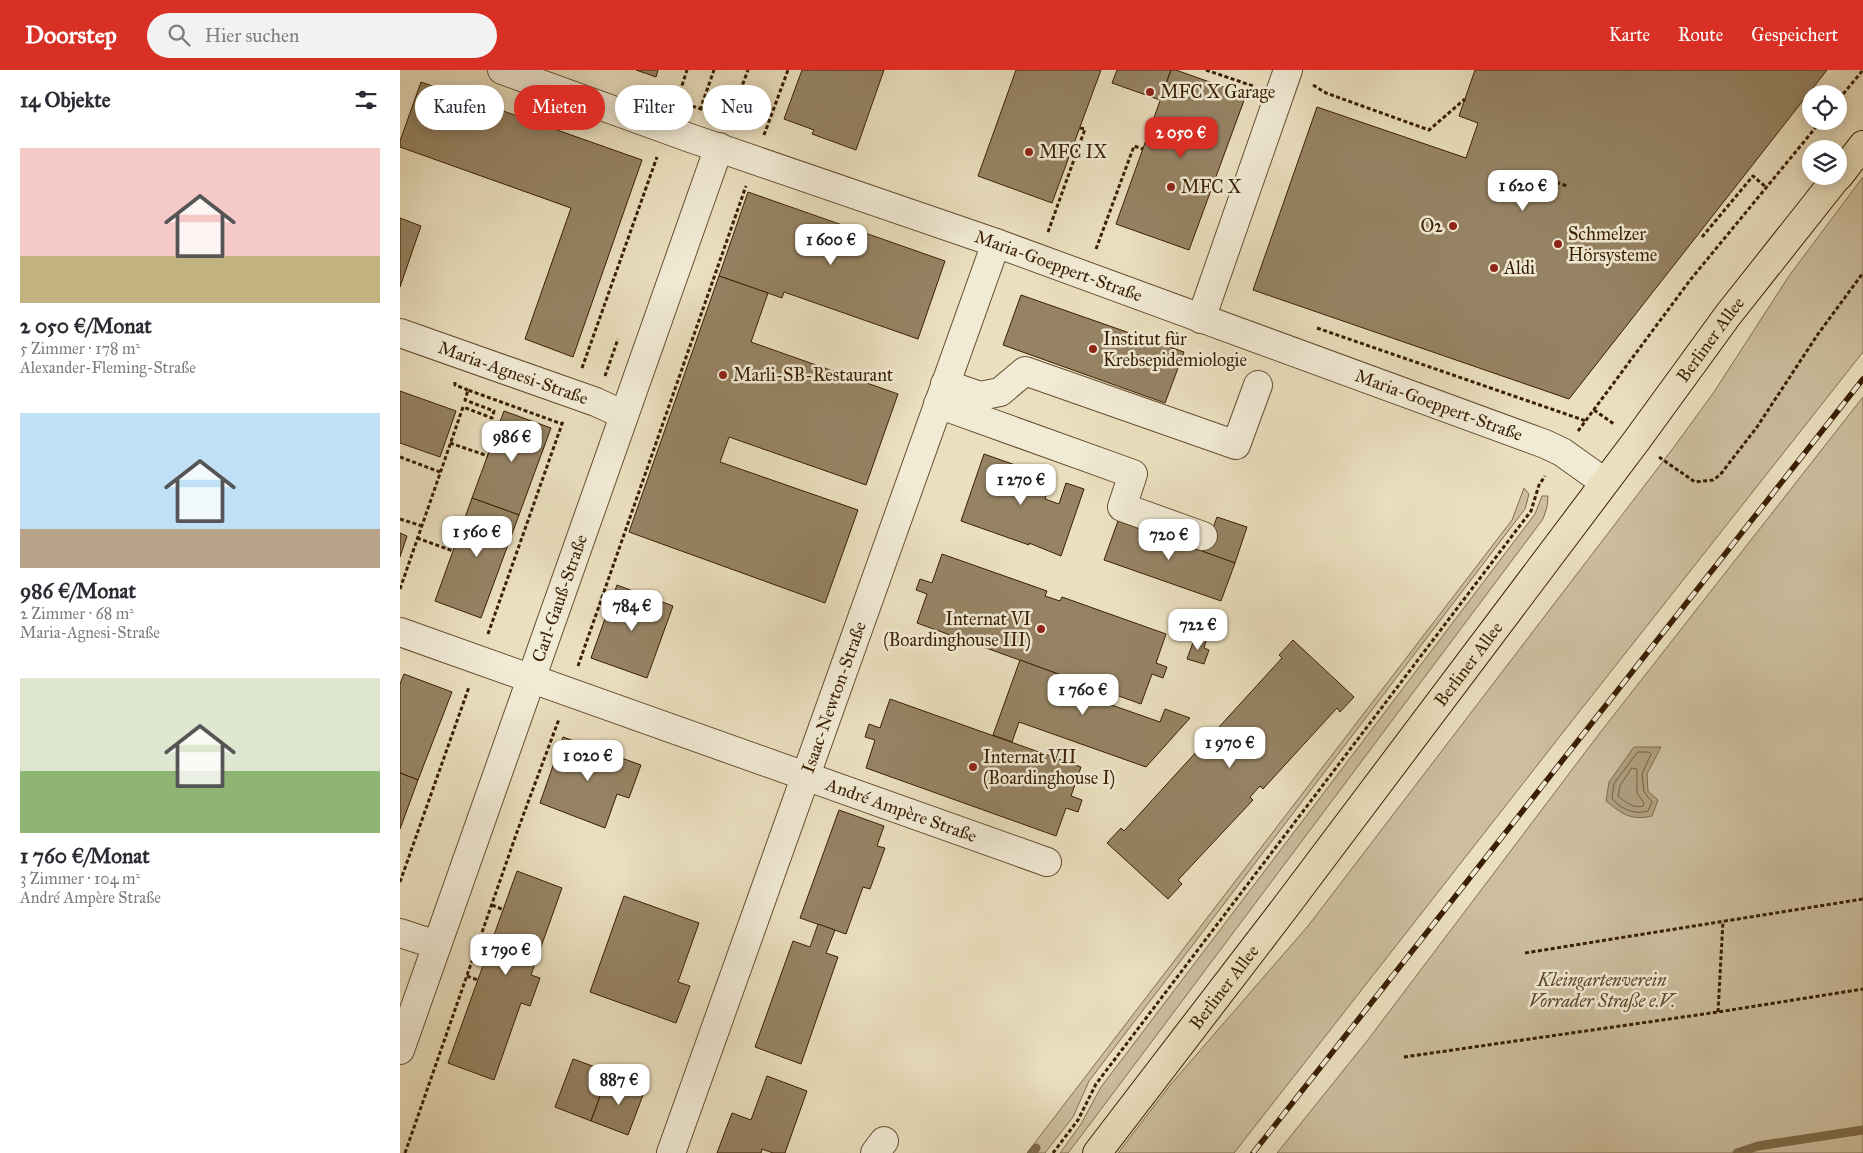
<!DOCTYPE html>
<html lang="de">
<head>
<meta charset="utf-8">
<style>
	:root { --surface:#fff; --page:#f2f2f3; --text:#2b2b33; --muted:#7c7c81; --accent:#d93025 }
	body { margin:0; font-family:"IM FELL Great Primer",serif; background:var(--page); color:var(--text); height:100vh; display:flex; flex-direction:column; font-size:19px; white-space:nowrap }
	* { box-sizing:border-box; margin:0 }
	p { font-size:16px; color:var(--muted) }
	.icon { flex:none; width:28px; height:28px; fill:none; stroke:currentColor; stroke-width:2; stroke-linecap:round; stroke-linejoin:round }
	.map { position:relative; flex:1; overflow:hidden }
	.details { display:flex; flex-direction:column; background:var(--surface); width:400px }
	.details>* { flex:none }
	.hud { position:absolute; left:15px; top:15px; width:475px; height:45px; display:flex; gap:10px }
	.fabs { position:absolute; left:1402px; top:15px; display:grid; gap:10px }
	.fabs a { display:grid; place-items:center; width:45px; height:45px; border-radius:50%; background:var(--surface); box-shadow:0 2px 12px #0003; font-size:25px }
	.price { position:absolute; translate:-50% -42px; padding:0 11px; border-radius:10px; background:#fff; color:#222; font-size:16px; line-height:32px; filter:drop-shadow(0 1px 2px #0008) }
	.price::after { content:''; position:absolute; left:50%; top:30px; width:15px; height:11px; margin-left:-8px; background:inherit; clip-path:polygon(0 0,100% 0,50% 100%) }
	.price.on { background:var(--accent); color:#fff }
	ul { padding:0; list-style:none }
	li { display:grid; align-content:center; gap:10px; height:265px; padding:0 20px }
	li span { display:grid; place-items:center; height:155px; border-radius:0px; color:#555 }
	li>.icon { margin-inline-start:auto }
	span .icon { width:90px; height:90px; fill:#fffc; stroke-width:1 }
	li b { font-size:21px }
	h2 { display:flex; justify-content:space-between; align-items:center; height:60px; padding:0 20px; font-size:21px }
	.tag { padding:0 18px; border-radius:22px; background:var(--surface); box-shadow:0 2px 12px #0003; font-size:18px; line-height:45px }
	.tag.on { background:var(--accent); color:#fff }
	header { display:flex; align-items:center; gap:30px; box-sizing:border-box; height:70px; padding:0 25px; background:var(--accent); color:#fff }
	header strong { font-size:24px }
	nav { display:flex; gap:28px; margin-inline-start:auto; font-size:18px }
	.search { width:350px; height:45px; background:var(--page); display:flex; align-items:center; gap:12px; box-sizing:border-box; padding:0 18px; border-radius:28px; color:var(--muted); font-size:19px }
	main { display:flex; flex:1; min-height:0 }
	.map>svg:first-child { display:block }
	.green { fill:#ccbe9e; stroke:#836e50 }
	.water { fill:#ae9e7e; stroke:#806b4c }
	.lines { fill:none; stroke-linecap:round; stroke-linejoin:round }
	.shore { stroke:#745e40; stroke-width:1 }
	.stream { stroke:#806b4c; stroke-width:9 }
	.building { fill:#968364; stroke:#3a1f02 }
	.minor-casing { stroke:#664f31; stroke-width:30 }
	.major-casing { stroke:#3a1f02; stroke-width:30 }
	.path { stroke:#3a1f02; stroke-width:3; stroke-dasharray:4 2.5; stroke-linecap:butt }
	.minor { stroke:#f1ead5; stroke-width:28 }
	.major { stroke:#eadfbe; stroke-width:28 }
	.rail-casing { stroke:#3a1f02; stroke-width:5.5 }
	.rail { stroke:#f1ead5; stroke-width:4; stroke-dasharray:11; stroke-linecap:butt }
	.poi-dot { fill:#8f2418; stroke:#f1ead5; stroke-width:2 }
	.labels { text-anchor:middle; stroke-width:5; stroke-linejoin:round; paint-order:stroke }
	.poi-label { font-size:18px; fill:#3a1f02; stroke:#f1ead5; text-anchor:start }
	.street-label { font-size:18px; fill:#3a1f02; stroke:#f1ead5 }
	.park-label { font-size:18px; font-style:italic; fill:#5e4729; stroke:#f1ead5 }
</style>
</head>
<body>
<header>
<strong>Doorstep</strong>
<div class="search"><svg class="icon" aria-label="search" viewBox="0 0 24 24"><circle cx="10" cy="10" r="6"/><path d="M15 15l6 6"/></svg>Hier suchen</div>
<nav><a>Karte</a><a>Route</a><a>Gespeichert</a></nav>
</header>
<main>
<section class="details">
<h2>14 Objekte<svg class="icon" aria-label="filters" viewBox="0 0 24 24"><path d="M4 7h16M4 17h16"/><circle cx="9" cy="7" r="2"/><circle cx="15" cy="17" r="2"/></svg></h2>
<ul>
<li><span style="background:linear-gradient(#f6c9c9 70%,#c2b280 0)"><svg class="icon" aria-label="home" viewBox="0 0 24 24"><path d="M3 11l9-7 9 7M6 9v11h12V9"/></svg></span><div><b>2 050 €/Monat</b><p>5 Zimmer · 178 m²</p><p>Alexander-Fleming-Straße</p></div></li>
<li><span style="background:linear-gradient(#bfe0f5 75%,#b9a48a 0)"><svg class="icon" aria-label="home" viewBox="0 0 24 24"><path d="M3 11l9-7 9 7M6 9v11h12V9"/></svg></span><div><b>986 €/Monat</b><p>2 Zimmer · 68 m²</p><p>Maria-Agnesi-Straße</p></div></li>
<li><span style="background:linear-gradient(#dfe7d0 60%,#8fb573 0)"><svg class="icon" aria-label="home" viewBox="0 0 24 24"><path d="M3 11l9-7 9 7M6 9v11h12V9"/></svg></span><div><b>1 760 €/Monat</b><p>3 Zimmer · 104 m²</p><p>André Ampère Straße</p></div></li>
</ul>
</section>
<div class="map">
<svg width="1463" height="1083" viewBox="0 0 1463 1083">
	<rect width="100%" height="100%" fill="#eadfbe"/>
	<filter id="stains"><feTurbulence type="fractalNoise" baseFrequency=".004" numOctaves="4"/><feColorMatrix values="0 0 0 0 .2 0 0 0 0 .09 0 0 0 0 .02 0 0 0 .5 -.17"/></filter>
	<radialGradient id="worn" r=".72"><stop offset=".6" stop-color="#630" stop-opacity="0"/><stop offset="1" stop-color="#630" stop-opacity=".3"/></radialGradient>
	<!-- green -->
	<g class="green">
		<path d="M1463,107V282L1164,661L834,1083H718L771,1014L908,856L1274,377L1314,322L1389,206Z"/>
		<path d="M1463,327V1083H877L967,971L1199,664Z"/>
		<path d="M1124,418L1129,424L1125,439L689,1011L673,1047L645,1083H627L1112,450Z"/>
		<path d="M1142,426H1148L1147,437L1143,449L687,1058L668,1083H660L681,1054L701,1017L1135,444Z"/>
	</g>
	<!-- water -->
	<path class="water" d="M1234,677H1261L1247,704L1248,721L1258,730L1252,746C1231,751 1222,744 1206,731L1209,712Z"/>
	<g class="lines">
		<!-- shore -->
		<g class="shore">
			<path d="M1238,682H1249L1251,684L1242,704L1244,722L1252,732L1248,741C1235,745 1220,739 1212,728L1214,714Z"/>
			<path d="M1232,698L1237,699V723L1244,733L1243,736C1234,739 1225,732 1218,726L1220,716Z"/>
		</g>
		<!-- stream -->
		<g class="stream">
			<path d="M632,1083L636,1078"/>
			<path d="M1337,1083L1358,1076L1463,1060"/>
		</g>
	</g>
	<!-- building -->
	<g class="building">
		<path d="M236,0H258L256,7Z"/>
		<path d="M402,0H484L456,80L412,64L414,60L384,49Z"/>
		<path d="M616,0H701L652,133L578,106Z"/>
		<path d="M717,0H771L760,30L712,13Z"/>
		<path d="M771,0H776L846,25L789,180L716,154Z"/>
		<path d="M1075,0H1427L1169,329L853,220L917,37L1066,88L1078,53L1059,46Z"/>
		<path d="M21,12L242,90L173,287L125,269L171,138L0,77V71Z"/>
		<path d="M348,122L545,191L518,269L384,222L382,228L319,206Z"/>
		<path d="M0,148L21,156L0,217Z"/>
		<path d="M319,206L368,223L351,272L498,324L466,415L329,367L320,392L458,440L425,533L229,462Z"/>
		<path d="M621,225L784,282L765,333L603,275Z"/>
		<path d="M0,321L56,341L40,387L0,373Z"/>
		<path d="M104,341L151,358L119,445L72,428Z"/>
		<path d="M584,384L652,408L645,429L659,434L666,413L684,419L661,486L629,473V475L561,451Z"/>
		<path d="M72,428L119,445L81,548L35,531Z"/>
		<path d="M817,447L847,457L835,493L804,482Z"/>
		<path d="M718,451L835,493L821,531L704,490Z"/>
		<path d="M0,463L7,466L0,487Z"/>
		<path d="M542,484L647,521L645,526L660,531L662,527L766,564L756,593L767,597L763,608L752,604L741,634L517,553L527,524L516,520L520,509L532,513Z"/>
		<path d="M217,515L273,536L247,608L191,588Z"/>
		<path d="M795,567L806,571L804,578L809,580L804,594L787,589Z"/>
		<path d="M893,570L954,627L940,642L937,638L863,719L860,716L850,727L853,730L778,810L782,814L768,829L707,773L721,758L724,761L882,588L879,585Z"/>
		<path d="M620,590L707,622L703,632L760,652L765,639L790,648L746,697L619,652L612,672L593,665Z"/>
		<path d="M4,604L52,622L18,710L0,703V614Z"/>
		<path d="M490,629L681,697L671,726L682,730L678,742L666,738L656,766L466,698L475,670L465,667L469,654L480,658Z"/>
		<path d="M163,667L241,695L229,728L217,724L205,758L140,733Z"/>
		<path d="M0,703L18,710L0,759Z"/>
		<path d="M439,740L484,756L477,776L485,778L470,819L463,817L446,864L400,848Z"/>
		<path d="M117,801L162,818L131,905L140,908L130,936L121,933L94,1010L48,993Z"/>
		<path d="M224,826L299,853L278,912L290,916L276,953L190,922Z"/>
		<path d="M418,854L435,860L426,883L438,887L401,994L355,977L393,871L410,877Z"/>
		<path d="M173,989L209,1002L191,1051L155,1037Z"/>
		<path d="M367,1006L407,1021L385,1083H373L362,1079L361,1083H317L332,1043L351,1050Z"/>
		<path d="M225,1009L246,1017L228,1065L191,1051L206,1010L222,1017Z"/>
	</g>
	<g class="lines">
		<defs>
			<g id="minor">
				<path id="s1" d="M102,0L290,68L596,173L1145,374L1162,382L1204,412"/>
				<path d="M801,249L888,0"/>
				<path id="s2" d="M0,263L196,332L224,345"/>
				<path d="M545,314L580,326L600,322L625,301L836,375L858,315"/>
				<path d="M538,334L733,404L722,437L803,466"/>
				<path id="s3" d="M0,562L647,792"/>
				<path d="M0,863L37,875"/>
				<path id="s4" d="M0,980L319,77"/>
				<path id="s5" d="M271,1083L596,173"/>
				<path d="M475,1083L484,1071"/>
			</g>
			<g id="major">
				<path d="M1439,106L1463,75"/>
				<path id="s6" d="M697,1083L884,839L1237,370L1328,245L1438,106"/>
			</g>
		</defs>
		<!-- minor casing -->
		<use href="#minor" class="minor-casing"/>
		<!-- major casing -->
		<use href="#major" class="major-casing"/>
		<!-- path -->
		<g class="path">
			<path d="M806,0L853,16"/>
			<path d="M913,15L926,23L1029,60L1065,29"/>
			<path d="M1439,29L1463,0"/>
			<path d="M276,34L287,0"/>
			<path d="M286,34L325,47"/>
			<path d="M300,40L314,0"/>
			<path d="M329,51L348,0"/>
			<path d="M364,65L388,0"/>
			<path d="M1144,108L1167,116"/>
			<path d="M648,162L685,59L680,58"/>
			<path d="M1302,167L1353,106L1367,118"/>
			<path d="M696,179L734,76L743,79"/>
			<path d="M917,258L1186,351"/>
			<path d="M182,298L257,87"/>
			<path d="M205,306L218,269"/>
			<path d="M55,312V315L68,320"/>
			<path d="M1194,340L1214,354"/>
			<path d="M1178,361L1291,209L1421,51"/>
			<path d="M50,373L88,386"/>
			<path d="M0,387L40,402"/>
			<path d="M1259,387L1295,412L1313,410L1320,405L1357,357L1418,264L1463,203"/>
			<path d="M0,449L22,456"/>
			<path d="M17,468L53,481"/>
			<path d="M0,519L63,337L92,348L94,341L65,330L68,320L162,354"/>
			<path d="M88,564L163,351"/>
			<path d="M178,596L346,116"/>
			<path d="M0,812L69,617"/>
			<path d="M92,835L104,840"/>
			<path d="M1125,883L1463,829"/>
			<path d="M67,906L78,910"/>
			<path d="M1318,942L1323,851"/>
			<path d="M1004,987L1318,942L1463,919"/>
			<path d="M5,1083L117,762L159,649"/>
			<path d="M653,1083L678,1050L696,1014L1131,441L1139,415L1145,406"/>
		</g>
		<!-- minor -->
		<use href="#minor" class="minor"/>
		<!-- major -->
		<use href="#major" class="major"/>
		<defs>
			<path id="rail" d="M853,1083L1463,309"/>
		</defs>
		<!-- rail casing -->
		<use href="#rail" class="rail-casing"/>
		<!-- rail -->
		<use href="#rail" class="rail"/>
	</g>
	<!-- markers -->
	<g class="poi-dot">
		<circle cx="750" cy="22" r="5"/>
		<circle cx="629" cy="82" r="5"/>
		<circle cx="771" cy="117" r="5"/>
		<circle cx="1053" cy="156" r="5"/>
		<circle cx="1158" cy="174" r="5"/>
		<circle cx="1094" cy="198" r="5"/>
		<circle cx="693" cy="279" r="5"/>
		<circle cx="323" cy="305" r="5"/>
		<circle cx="641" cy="559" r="5"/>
		<circle cx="573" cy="697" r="5"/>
	</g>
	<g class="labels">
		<!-- poi labels -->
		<g class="poi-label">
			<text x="760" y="28">MFC X Garage</text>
			<text x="639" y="88">MFC IX</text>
			<text x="781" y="123">MFC X</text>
			<text x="1043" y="162" text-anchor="end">O2</text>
			<text x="1168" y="170">Schmelzer<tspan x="1168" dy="21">Hörsysteme</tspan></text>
			<text x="1104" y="204">Aldi</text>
			<text x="703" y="275">Institut für<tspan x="703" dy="21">Krebsepidemiologie</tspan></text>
			<text x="333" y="311">Marli-SB-Restaurant</text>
			<text x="631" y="555" text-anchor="end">Internat VI<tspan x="631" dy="21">(Boardinghouse III)</tspan></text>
			<text x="583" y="693">Internat VII<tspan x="583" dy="21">(Boardinghouse I)</tspan></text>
		</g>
		<!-- street labels -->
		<g class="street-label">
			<text dy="6" stroke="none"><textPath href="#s1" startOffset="590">Maria-Goeppert-Straße</textPath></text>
			<text dy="6" stroke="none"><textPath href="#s6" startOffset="1019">Berliner Allee</textPath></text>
			<text dy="6" stroke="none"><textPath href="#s2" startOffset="120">Maria-Agnesi-Straße</textPath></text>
			<text dy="6" stroke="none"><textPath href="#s1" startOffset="995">Maria-Goeppert-Straße</textPath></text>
			<text dy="6" stroke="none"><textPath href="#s4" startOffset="479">Carl-Gauß-Straße</textPath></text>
			<text dy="6" stroke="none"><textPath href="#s6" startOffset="614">Berliner Allee</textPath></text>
			<text dy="6" stroke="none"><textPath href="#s5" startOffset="484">Isaac-Newton-Straße</textPath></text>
			<text dy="6" stroke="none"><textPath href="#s3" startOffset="532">André Ampère Straße</textPath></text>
			<text dy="6" stroke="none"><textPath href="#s6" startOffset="209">Berliner Allee</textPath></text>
		</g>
		<!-- park labels -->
		<g class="park-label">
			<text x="1202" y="916">Kleingartenverein<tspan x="1202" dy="21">Vorrader Straße e.V.</tspan></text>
		</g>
	</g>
	<rect width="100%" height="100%" filter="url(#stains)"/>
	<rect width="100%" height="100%" fill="url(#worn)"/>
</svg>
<div class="fabs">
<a><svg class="icon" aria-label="locate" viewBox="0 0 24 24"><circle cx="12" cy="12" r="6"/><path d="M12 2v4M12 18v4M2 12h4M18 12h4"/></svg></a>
<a><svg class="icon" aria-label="layers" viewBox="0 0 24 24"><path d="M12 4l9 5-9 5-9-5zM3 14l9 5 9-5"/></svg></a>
</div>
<b class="price on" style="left:781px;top:89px">2 050 €</b>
<b class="price" style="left:1123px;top:142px">1 620 €</b>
<b class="price" style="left:431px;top:196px">1 600 €</b>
<b class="price" style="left:112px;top:393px">986 €</b>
<b class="price" style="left:621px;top:436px">1 270 €</b>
<b class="price" style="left:77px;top:488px">1 560 €</b>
<b class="price" style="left:769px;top:491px">720 €</b>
<b class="price" style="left:232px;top:562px">784 €</b>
<b class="price" style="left:798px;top:581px">722 €</b>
<b class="price" style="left:683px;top:646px">1 760 €</b>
<b class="price" style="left:830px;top:699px">1 970 €</b>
<b class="price" style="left:188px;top:712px">1 020 €</b>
<b class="price" style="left:106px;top:906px">1 790 €</b>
<b class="price" style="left:219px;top:1036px">887 €</b>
<div class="hud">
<a class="tag">Kaufen</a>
<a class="tag on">Mieten</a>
<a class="tag">Filter</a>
<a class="tag">Neu</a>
</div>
</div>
</main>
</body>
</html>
